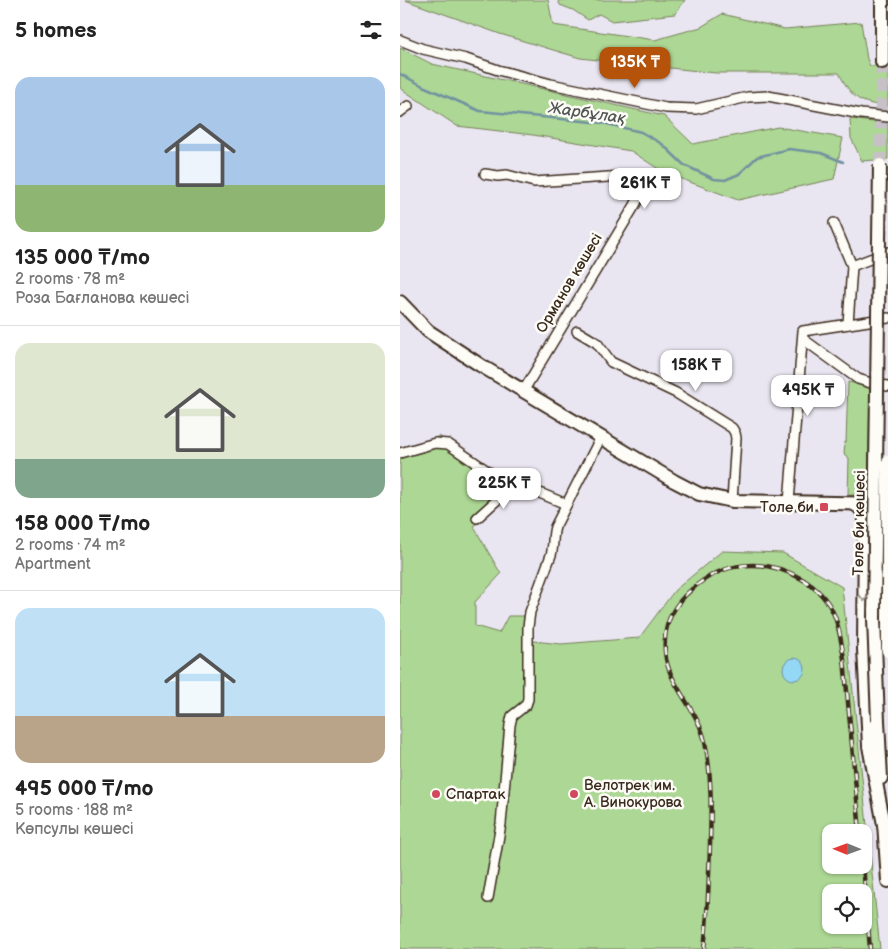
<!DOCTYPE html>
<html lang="en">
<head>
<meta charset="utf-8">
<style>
	:root { --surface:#fff; --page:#f6f6f6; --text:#222; --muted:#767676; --line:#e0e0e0; --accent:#b45309 }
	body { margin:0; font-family:"Balsamiq Sans",sans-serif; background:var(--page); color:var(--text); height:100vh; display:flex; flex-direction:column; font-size:19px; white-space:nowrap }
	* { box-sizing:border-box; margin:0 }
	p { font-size:16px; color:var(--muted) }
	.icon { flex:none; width:28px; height:28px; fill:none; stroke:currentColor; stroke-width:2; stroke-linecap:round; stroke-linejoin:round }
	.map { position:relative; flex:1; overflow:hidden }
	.panel { display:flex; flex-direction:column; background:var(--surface); width:400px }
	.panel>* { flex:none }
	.needle { width:32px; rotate:271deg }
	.tools { position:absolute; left:422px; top:824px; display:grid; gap:10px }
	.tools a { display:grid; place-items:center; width:50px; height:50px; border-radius:10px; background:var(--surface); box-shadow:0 1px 4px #0004; font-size:25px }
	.price { position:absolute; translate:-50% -42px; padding:0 11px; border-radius:10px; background:#fff; color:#222; font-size:16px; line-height:32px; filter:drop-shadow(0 1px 2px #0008) }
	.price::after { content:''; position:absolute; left:50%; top:30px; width:15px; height:11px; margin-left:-8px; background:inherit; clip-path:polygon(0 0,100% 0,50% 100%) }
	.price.on { background:var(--accent); color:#fff }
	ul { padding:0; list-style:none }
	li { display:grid; align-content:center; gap:10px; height:265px; padding:0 15px }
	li+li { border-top:1px solid var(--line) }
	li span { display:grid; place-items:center; height:155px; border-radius:15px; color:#555 }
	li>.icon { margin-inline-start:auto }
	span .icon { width:90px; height:90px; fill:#fffc; stroke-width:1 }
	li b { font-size:21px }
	h2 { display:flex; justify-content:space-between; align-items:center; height:60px; padding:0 15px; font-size:21px }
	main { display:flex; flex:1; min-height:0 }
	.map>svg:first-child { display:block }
	.green { fill:#add794; stroke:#748059; fill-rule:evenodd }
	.water { fill:#94d8f6; stroke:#7092a0 }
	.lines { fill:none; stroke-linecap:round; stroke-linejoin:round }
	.stream { stroke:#7092a0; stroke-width:2.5 }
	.secondary-tunnel { stroke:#c7c0c7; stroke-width:12; stroke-dasharray:12 6; stroke-linecap:butt }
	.street-casing { stroke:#3b2a1e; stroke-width:12 }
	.secondary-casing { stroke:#3b2a1e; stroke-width:16 }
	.street { stroke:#fdfcf7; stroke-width:9 }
	.secondary { stroke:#fdfcf7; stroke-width:12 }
	.rail-casing { stroke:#3b2a1e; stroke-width:4.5 }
	.rail { stroke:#fdfcf7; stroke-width:2.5; stroke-dasharray:8; stroke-linecap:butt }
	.secondary-bridge-casing { stroke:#3b2a1e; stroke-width:16; stroke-linecap:butt }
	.secondary-bridge { stroke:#fdfcf7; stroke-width:12 }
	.oneway { stroke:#9c938a }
	.poi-dot { fill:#d1495b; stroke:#fdfcf7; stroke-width:2 }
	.labels { text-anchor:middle; stroke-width:5; stroke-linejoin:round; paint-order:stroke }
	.street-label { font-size:15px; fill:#3b2a1e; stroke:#fdfcf7 }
	.poi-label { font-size:15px; fill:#3b2a1e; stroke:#fdfcf7; text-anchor:start }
	.water-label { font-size:16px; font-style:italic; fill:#515654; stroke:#fdfcf7 }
</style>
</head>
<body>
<main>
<section class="panel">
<h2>5 homes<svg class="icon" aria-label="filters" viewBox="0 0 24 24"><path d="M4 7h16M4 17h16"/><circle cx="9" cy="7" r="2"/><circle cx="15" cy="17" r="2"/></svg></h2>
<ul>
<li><span style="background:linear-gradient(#a9c7e8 70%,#8fb573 0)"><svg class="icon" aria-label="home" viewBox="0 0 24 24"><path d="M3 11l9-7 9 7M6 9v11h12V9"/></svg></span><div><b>135 000 ₸/mo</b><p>2 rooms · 78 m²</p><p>Роза Бағланова көшесі</p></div></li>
<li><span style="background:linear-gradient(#dfe7d0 75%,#7fa58c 0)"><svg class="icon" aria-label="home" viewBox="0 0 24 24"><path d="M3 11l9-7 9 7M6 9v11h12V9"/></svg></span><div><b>158 000 ₸/mo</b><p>2 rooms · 74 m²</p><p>Apartment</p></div></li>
<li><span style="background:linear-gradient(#bfe0f5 70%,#b9a48a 0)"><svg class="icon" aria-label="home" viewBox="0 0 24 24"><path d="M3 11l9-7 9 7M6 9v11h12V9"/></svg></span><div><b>495 000 ₸/mo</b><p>5 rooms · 188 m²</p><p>Көпсулы көшесі</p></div></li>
</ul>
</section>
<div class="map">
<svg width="488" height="949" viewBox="0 0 488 949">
	<rect width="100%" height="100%" fill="#eae6f1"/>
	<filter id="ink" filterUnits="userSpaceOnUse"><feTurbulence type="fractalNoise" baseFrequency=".02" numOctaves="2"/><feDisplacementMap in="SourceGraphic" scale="10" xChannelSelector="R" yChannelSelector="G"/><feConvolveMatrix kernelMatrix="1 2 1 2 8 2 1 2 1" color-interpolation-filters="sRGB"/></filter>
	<g filter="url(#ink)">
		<!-- green -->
		<g class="green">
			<path d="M5,0H148L153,25L255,40L301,27L322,14L385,29L461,22L467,59L470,66H488V107C458,102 453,100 439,73H316L180,58L100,34Z"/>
			<path d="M158,0H285L275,14L212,21L199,14L188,20L173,10L160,5Z"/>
			<path d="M0,48L32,64L264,116L293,144L378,127L443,138L434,179L338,200L263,172L231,151L133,135L57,126L0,88Z"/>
			<path d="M450,119L488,124V159L462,161L451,138Z"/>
			<path d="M448,382L470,386L468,495H448L449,458L444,454L445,442H446Z"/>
			<path d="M39,436L115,493L86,512L74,527L101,574L75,602V626L99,633L108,616H124V640L161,644L239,638L275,590L322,551L383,553L442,587L480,949H0V454ZM431,832H464V865H431ZM431,892H464V925H431Z"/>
		</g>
		<!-- water -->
		<circle class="water" cx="394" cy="669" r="11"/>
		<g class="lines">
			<!-- stream -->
			<path class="stream" d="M0,74L25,87L80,111L203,123L241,132L262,144L284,165L314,179L325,180L339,174L357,157L389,149L421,153L443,162"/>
			<!-- secondary-tunnel -->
			<path class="secondary-tunnel" d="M480,165L482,62"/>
			<defs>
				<g id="street">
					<path d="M0,40L23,49L66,59L98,70L151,84L266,108L296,109L348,97L368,96L461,114L488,117"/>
					<path d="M0,112L8,106"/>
					<path d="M85,174L98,176L107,175L134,182L223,176L247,177L246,183L235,205L124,390"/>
					<path d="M434,223L452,266L448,324"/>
					<path d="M452,266L488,252"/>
					<path d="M177,331L197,343L211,362L276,393L332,428L335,433L336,438L332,501"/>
					<path d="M403,339L458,379L474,384L488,386"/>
					<path d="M0,453L35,443L48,444L102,481L118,484L166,504"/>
					<path d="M389,502L403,331L488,318"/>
					<path d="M77,518L98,499L110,483"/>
					<path d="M88,898L101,824L110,725L112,716L126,705L128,699V627L130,612L151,555C154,546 152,537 155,527L201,437"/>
				</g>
				<g id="secondary">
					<path d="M482,62V0"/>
					<path d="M0,302L28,331L80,365L274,481L299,494L332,501L486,504"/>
					<path d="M454,504L459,507L465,515L464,649L469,746L485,830"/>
					<path d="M478,721L481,778"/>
					<path d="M484,823L488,881"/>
				</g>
			</defs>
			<!-- street casing -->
			<use href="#street" class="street-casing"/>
			<!-- secondary casing -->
			<use href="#secondary" class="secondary-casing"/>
			<!-- street -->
			<use href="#street" class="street"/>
			<!-- secondary -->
			<use href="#secondary" class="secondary"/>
			<defs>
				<g id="rail">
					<path d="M463,865L470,949"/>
					<path d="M304,949C308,914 309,879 310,844C311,810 312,775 305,742C297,704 261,682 265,639C266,619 276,603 291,590C323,561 364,557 402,579C435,599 439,624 444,659L460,832"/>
				</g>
			</defs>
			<!-- rail casing -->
			<use href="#rail" class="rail-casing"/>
			<!-- rail -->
			<use href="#rail" class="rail"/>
			<defs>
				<g id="secondary-bridge">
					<path d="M488,462V651"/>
					<path d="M478,721L474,619L480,165"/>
				</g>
			</defs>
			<!-- secondary-bridge casing -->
			<use href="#secondary-bridge" class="secondary-bridge-casing"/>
			<!-- secondary-bridge -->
			<use href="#secondary-bridge" class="secondary-bridge"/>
		</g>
		<!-- one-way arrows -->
		<defs><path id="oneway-chevron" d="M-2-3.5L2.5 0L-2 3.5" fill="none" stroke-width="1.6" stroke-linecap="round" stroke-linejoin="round" transform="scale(1.25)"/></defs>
		<use class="oneway" href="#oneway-chevron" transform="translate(464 598) rotate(90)"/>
	</g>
	<!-- markers -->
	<g class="poi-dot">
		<rect x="419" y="502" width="10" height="10" rx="2.5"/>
		<circle cx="36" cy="794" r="5"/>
		<circle cx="174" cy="794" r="5"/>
	</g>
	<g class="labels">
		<!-- street labels -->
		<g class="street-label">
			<text transform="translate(169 283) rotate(-59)" y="5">Орманов көшесі</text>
			<text transform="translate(459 523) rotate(-89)" y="5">Төле би көшесі</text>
		</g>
		<!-- poi labels -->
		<g class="poi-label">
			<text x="414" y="512" text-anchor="end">Толе би</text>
			<text x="184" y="790">Велотрек им.<tspan x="184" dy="17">А. Винокурова</tspan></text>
			<text x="46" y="799">Спартак</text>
		</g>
		<!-- water labels -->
		<g class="water-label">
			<text transform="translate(187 112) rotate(8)" y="6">Жарбұлақ</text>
		</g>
	</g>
</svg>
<div class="tools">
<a><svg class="needle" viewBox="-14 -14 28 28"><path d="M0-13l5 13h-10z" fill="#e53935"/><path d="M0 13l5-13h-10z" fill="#767676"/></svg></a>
<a><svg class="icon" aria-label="locate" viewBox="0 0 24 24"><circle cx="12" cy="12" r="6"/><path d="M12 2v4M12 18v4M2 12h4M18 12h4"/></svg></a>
</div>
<b class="price on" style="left:235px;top:89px">135K ₸</b>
<b class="price" style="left:245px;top:210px">261K ₸</b>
<b class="price" style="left:296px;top:392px">158K ₸</b>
<b class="price" style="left:408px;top:417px">495K ₸</b>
<b class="price" style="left:104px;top:510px">225K ₸</b>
</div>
</main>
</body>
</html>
